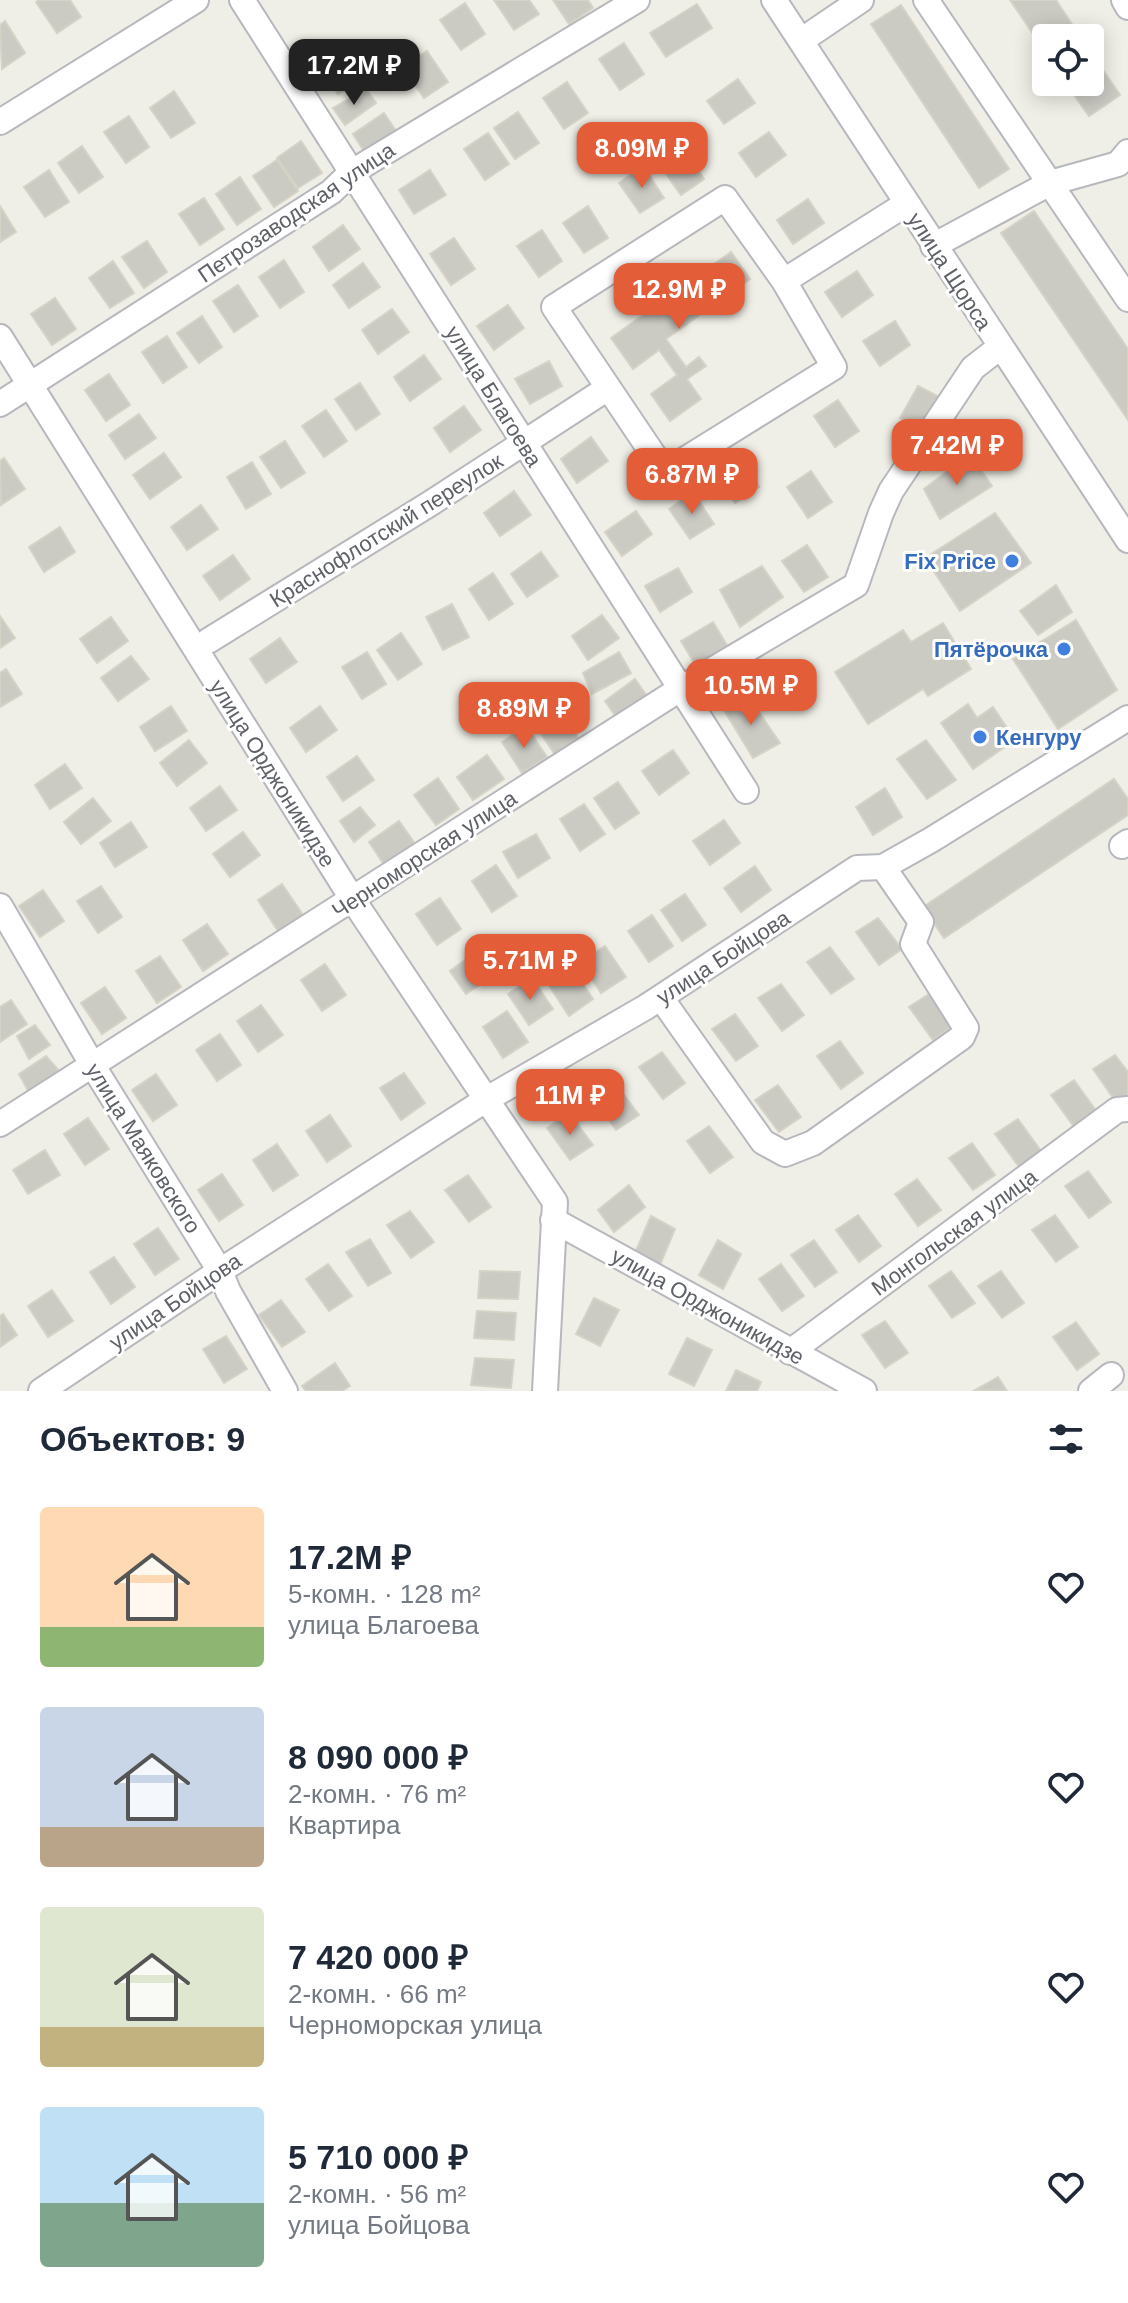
<!DOCTYPE html>
<html lang="ru">
<head>
<meta charset="utf-8">
<style>
	:root { --surface:#fff; --page:#f2f2f3; --text:#1f2937; --muted:#747a83; --accent:#e45d39 }
	body { margin:0; font-family:Helvetica,sans-serif; background:var(--page); color:var(--text); height:100vh; display:flex; flex-direction:column; font-size:30px; white-space:nowrap }
	* { box-sizing:border-box; margin:0 }
	p { font-size:26px; color:var(--muted) }
	.icon { flex:none; width:44px; height:44px; fill:none; stroke:currentColor; stroke-width:2; stroke-linecap:round; stroke-linejoin:round }
	.map { position:relative; height:1391px; overflow:hidden }
	.side { display:flex; flex-direction:column; background:var(--surface); flex:1 }
	.side>* { flex:none }
	.fabs { position:absolute; left:1032px; top:24px; display:grid; gap:16px }
	.fabs a { display:grid; place-items:center; width:72px; height:72px; border-radius:8px; background:var(--surface); box-shadow:0 4px 20px #0003; font-size:40px }
	.price { position:absolute; translate:-50% -68px; padding:0 18px; border-radius:16px; background:var(--accent); color:#fff; font-size:26px; line-height:52px; filter:drop-shadow(0 2px 4px #0008) }
	.price::after { content:''; position:absolute; left:50%; top:48px; width:24px; height:18px; margin-left:-12px; background:inherit; clip-path:polygon(0 0,100% 0,50% 100%) }
	.price.current { background:#222; color:#fff }
	ul { padding:0; list-style:none }
	li { display:flex; align-items:center; gap:24px; height:200px; padding:0 40px }
	li span { display:grid; place-items:center; flex:none; width:224px; height:160px; border-radius:8px; color:#555 }
	li>.icon { margin-inline-start:auto }
	span .icon { width:96px; height:96px; fill:#fffc; stroke-width:1 }
	li b { font-size:34px }
	h2 { display:flex; justify-content:space-between; align-items:center; height:96px; padding:0 40px; font-size:34px }
	.map>svg:first-child { display:block }
	.building { fill:#cbcac3; stroke:#d5d2c6; stroke-width:2 }
	.lines { fill:none; stroke-linecap:round; stroke-linejoin:round }
	.minor-casing { stroke:#b7b8bd; stroke-width:28 }
	.minor { stroke:#fff; stroke-width:24 }
	.shop-dot { fill:#3f7fe0; stroke:#fff; stroke-width:3 }
	.labels { text-anchor:middle; stroke-width:6; stroke-linejoin:round; paint-order:stroke }
	.street-label { font-size:22px; fill:#5e6167; stroke:#fff }
	.shop-label { font-size:22px; font-weight:bold; fill:#366cbe; stroke:#fff; text-anchor:end }
</style>
</head>
<body>
<div class="map">
<svg width="1128" height="1391" viewBox="0 0 1128 1391">
	<rect width="100%" height="100%" fill="#f0efe7"/>
	<!-- building -->
	<g class="building">
		<path d="M39,0H70L81,17L57,33L36,2Z"/>
		<path d="M494,0H529L539,14L514,30Z"/>
		<path d="M553,0H588L593,8L569,24Z"/>
		<path d="M1010,0H1056L1081,38H1046V53Z"/>
		<path d="M465,3L485,34L461,50L440,20Z"/>
		<path d="M697,4L712,28L666,57L650,33Z"/>
		<path d="M901,5L1009,169L979,188L871,24Z"/>
		<path d="M5,21L25,53L2,69L0,25Z"/>
		<path d="M624,43L644,74L620,90L599,59Z"/>
		<path d="M353,49L368,73L338,94L321,70Z"/>
		<path d="M427,51L448,82L424,98L403,67Z"/>
		<path d="M1090,51L1120,95L1089,116L1065,82H1090Z"/>
		<path d="M738,79L755,103L724,124L707,101Z"/>
		<path d="M567,82L588,113L564,129L543,98Z"/>
		<path d="M366,89L376,103L345,125L333,108Z"/>
		<path d="M174,91L195,123L171,138L150,108Z"/>
		<path d="M518,112L539,143L515,159L494,128Z"/>
		<path d="M384,113L400,137L369,159L353,134Z"/>
		<path d="M129,116L149,147L126,163L104,132Z"/>
		<path d="M769,132L786,155L756,177L739,153Z"/>
		<path d="M488,133L509,164L485,180L464,149Z"/>
		<path d="M301,141L322,173L298,188L277,158Z"/>
		<path d="M82,146L103,177L79,193L58,163Z"/>
		<path d="M684,148L704,179L681,195L659,164Z"/>
		<path d="M277,160L298,191L274,207L253,176Z"/>
		<path d="M643,166L664,198L640,213L619,183Z"/>
		<path d="M49,170L69,202L45,217L24,187Z"/>
		<path d="M430,170L446,195L414,214L399,190Z"/>
		<path d="M240,177L261,209L237,225L216,194Z"/>
		<path d="M204,198L224,229L200,245L179,214Z"/>
		<path d="M808,199L824,223L793,244L777,220Z"/>
		<path d="M0,206L16,232L0,242Z"/>
		<path d="M588,206L608,238L584,253L563,223Z"/>
		<path d="M1034,211L1128,349V420L1001,233Z"/>
		<path d="M343,225L360,249L329,271L313,247Z"/>
		<path d="M542,230L562,261L539,277L517,246Z"/>
		<path d="M454,238L475,269L451,285L430,254Z"/>
		<path d="M147,241L167,272L144,288L122,257Z"/>
		<path d="M731,252L750,279L666,339L686,367L699,357L706,366L687,379L701,399L670,421L651,394L677,375L659,350L633,369L611,338Z"/>
		<path d="M284,260L304,292L280,308L259,277Z"/>
		<path d="M113,261L134,293L110,308L89,278Z"/>
		<path d="M363,263L380,287L349,308L333,285Z"/>
		<path d="M857,271L873,295L842,317L825,292Z"/>
		<path d="M238,285L258,316L234,332L213,301Z"/>
		<path d="M55,298L76,329L52,345L31,314Z"/>
		<path d="M508,305L524,328L494,350L477,326Z"/>
		<path d="M392,309L409,332L378,354L362,330Z"/>
		<path d="M202,316L222,347L199,363L177,333Z"/>
		<path d="M895,321L910,345L880,366L863,341Z"/>
		<path d="M167,336L187,367L163,383L142,352Z"/>
		<path d="M424,355L441,379L410,401L394,377Z"/>
		<path d="M549,361L562,386L530,404L515,379Z"/>
		<path d="M109,374L130,405L106,421L85,390Z"/>
		<path d="M360,383L380,414L356,430L335,399Z"/>
		<path d="M918,386L943,399L926,432L900,418Z"/>
		<path d="M838,400L859,431L835,447L814,416Z"/>
		<path d="M464,406L481,430L450,452L434,428Z"/>
		<path d="M326,410L347,441L324,457L302,426Z"/>
		<path d="M139,414L156,438L125,459L109,435Z"/>
		<path d="M591,437L608,461L577,483L561,459Z"/>
		<path d="M285,441L305,473L281,488L260,457Z"/>
		<path d="M164,453L181,477L150,499L133,475Z"/>
		<path d="M970,454L992,486L940,519L924,489Z"/>
		<path d="M739,455L759,487L735,503L714,472Z"/>
		<path d="M4,458L25,489L1,505L0,461Z"/>
		<path d="M252,462L271,494L246,509L227,477Z"/>
		<path d="M811,471L832,502L808,518L787,487Z"/>
		<path d="M514,491L531,515L500,536L484,513Z"/>
		<path d="M693,492L714,524L690,539L669,509Z"/>
		<path d="M201,505L218,529L187,550L171,527Z"/>
		<path d="M636,511L652,534L622,556L605,532Z"/>
		<path d="M995,513L1031,563L960,611L925,558Z"/>
		<path d="M60,527L75,552L44,572L29,547Z"/>
		<path d="M807,545L828,577L804,592L782,561Z"/>
		<path d="M541,552L558,576L527,597L511,574Z"/>
		<path d="M233,555L250,579L220,600L203,576Z"/>
		<path d="M762,566L783,597L740,627L720,590Z"/>
		<path d="M678,568L692,592L660,612L645,586Z"/>
		<path d="M493,573L513,604L489,620L469,589Z"/>
		<path d="M1056,585L1072,612L1038,635L1020,611Z"/>
		<path d="M452,604L469,637L443,650L426,617Z"/>
		<path d="M602,615L619,638L588,660L572,636Z"/>
		<path d="M0,616L15,638L0,648Z"/>
		<path d="M111,617L128,641L97,663L80,639Z"/>
		<path d="M1076,620L1117,690L1058,729L1013,659Z"/>
		<path d="M713,622L728,647L696,666L681,641Z"/>
		<path d="M943,623L971,669L928,696L923,689L868,724L835,672L903,630L911,642Z"/>
		<path d="M401,633L422,664L398,680L377,650Z"/>
		<path d="M280,638L297,662L266,683L250,659Z"/>
		<path d="M367,652L386,684L362,699L342,667Z"/>
		<path d="M619,652L631,673L592,694L583,673Z"/>
		<path d="M131,656L149,679L118,701L101,678Z"/>
		<path d="M6,669L22,694L0,707V673Z"/>
		<path d="M635,679L652,703L621,724L605,701Z"/>
		<path d="M747,695L780,743L753,758L724,710Z"/>
		<path d="M968,704L977,718L993,707L1015,740L973,769L941,723Z"/>
		<path d="M171,706L187,731L155,751L140,727Z"/>
		<path d="M320,706L337,730L306,752L290,728Z"/>
		<path d="M560,709L580,741L556,756L535,725Z"/>
		<path d="M526,726L547,757L522,773L502,742Z"/>
		<path d="M189,740L207,763L177,786L160,763Z"/>
		<path d="M926,740L956,780L927,799L897,759Z"/>
		<path d="M673,750L689,773L659,795L642,771Z"/>
		<path d="M487,755L504,779L473,800L457,777Z"/>
		<path d="M357,756L374,780L343,801L327,777Z"/>
		<path d="M65,764L82,788L50,809L35,785Z"/>
		<path d="M438,778L459,809L436,825L414,795Z"/>
		<path d="M1114,779L1128,799V815L944,938L923,907Z"/>
		<path d="M618,782L639,813L615,829L594,798Z"/>
		<path d="M220,786L237,810L206,831L190,808Z"/>
		<path d="M885,788L902,817L873,835L856,807Z"/>
		<path d="M93,798L111,821L81,844L64,822Z"/>
		<path d="M584,804L605,834L580,851L560,819Z"/>
		<path d="M360,807L375,825L354,842L340,821Z"/>
		<path d="M724,820L740,843L710,865L693,841Z"/>
		<path d="M399,821L416,845L385,866L369,842Z"/>
		<path d="M131,822L147,847L115,867L100,843Z"/>
		<path d="M243,832L260,855L230,877L213,854Z"/>
		<path d="M536,834L550,858L518,878L503,852Z"/>
		<path d="M496,865L517,896L492,912L472,881Z"/>
		<path d="M755,866L771,890L741,912L724,888Z"/>
		<path d="M282,884L303,915L278,931L258,900Z"/>
		<path d="M101,886L122,917L98,933L77,901Z"/>
		<path d="M43,890L64,921L40,937L19,906Z"/>
		<path d="M685,894L706,925L682,941L661,910Z"/>
		<path d="M440,898L461,929L437,945L416,914Z"/>
		<path d="M652,915L673,946L649,962L628,931Z"/>
		<path d="M878,918L902,949L879,965L856,932Z"/>
		<path d="M207,924L228,954L203,971L183,940Z"/>
		<path d="M605,946L626,977L601,993L581,962Z"/>
		<path d="M830,947L854,979L831,994L807,962Z"/>
		<path d="M480,949L497,973L466,994L450,971Z"/>
		<path d="M160,956L181,987L157,1003L136,971Z"/>
		<path d="M325,964L346,995L322,1011L301,980Z"/>
		<path d="M572,968L593,999L569,1016L548,984Z"/>
		<path d="M532,978L553,1009L529,1025L508,994Z"/>
		<path d="M781,984L804,1015L782,1031L758,998Z"/>
		<path d="M105,987L126,1018L102,1034L81,1003Z"/>
		<path d="M932,992L955,1024L933,1040L909,1007Z"/>
		<path d="M11,1000L27,1024L0,1042V1007Z"/>
		<path d="M261,1005L283,1035L258,1052L237,1021Z"/>
		<path d="M507,1011L528,1042L503,1058L483,1027Z"/>
		<path d="M735,1014L758,1046L736,1061L712,1029Z"/>
		<path d="M35,1025L50,1045L29,1059L17,1036Z"/>
		<path d="M220,1034L241,1065L217,1081L196,1050Z"/>
		<path d="M840,1041L863,1073L841,1089L817,1056Z"/>
		<path d="M662,1052L685,1083L663,1099L639,1067Z"/>
		<path d="M1115,1055L1128,1072V1094L1116,1102L1093,1069Z"/>
		<path d="M46,1056L61,1073L30,1094L19,1074Z"/>
		<path d="M404,1073L425,1103L401,1120L380,1088Z"/>
		<path d="M156,1074L177,1105L153,1121L132,1090Z"/>
		<path d="M1074,1080L1097,1112L1075,1128L1051,1095Z"/>
		<path d="M615,1083L639,1115L616,1130L593,1098Z"/>
		<path d="M778,1085L801,1117L779,1132L755,1100Z"/>
		<path d="M569,1113L593,1145L570,1160L547,1128Z"/>
		<path d="M330,1115L351,1146L327,1162L306,1131Z"/>
		<path d="M88,1118L109,1149L85,1165L64,1134Z"/>
		<path d="M1018,1119L1041,1151L1019,1167L995,1134Z"/>
		<path d="M709,1126L733,1157L710,1173L687,1141Z"/>
		<path d="M972,1143L995,1175L973,1190L949,1158Z"/>
		<path d="M277,1144L298,1175L273,1191L253,1160Z"/>
		<path d="M45,1150L60,1175L28,1194L13,1170Z"/>
		<path d="M1088,1171L1111,1202L1089,1218L1065,1186Z"/>
		<path d="M222,1174L243,1205L219,1221L198,1190Z"/>
		<path d="M468,1175L491,1207L469,1222L445,1190Z"/>
		<path d="M917,1179L941,1210L918,1226L895,1194Z"/>
		<path d="M629,1185L645,1207L614,1232L598,1210Z"/>
		<path d="M410,1211L434,1242L411,1258L387,1225Z"/>
		<path d="M858,1215L881,1246L859,1262L836,1230Z"/>
		<path d="M1055,1215L1078,1247L1056,1262L1032,1230Z"/>
		<path d="M651,1216L675,1229L660,1265L635,1253Z"/>
		<path d="M158,1228L179,1259L155,1275L134,1244Z"/>
		<path d="M370,1239L391,1273L368,1286L346,1252Z"/>
		<path d="M718,1240L741,1254L723,1289L699,1275Z"/>
		<path d="M814,1240L837,1272L815,1287L791,1255Z"/>
		<path d="M114,1257L135,1287L111,1304L90,1272Z"/>
		<path d="M328,1264L352,1296L329,1311L306,1279Z"/>
		<path d="M781,1264L804,1296L782,1311L759,1279Z"/>
		<path d="M480,1271L520,1272L518,1299L478,1298Z"/>
		<path d="M951,1271L975,1303L952,1318L929,1286Z"/>
		<path d="M1001,1271L1024,1303L1002,1318L978,1286Z"/>
		<path d="M52,1290L73,1321L48,1337L28,1306Z"/>
		<path d="M594,1298L619,1310L600,1346L576,1334Z"/>
		<path d="M281,1300L305,1332L282,1347L259,1315Z"/>
		<path d="M477,1311L516,1313L514,1340L474,1338Z"/>
		<path d="M3,1314L17,1335L0,1347V1316Z"/>
		<path d="M885,1321L908,1353L885,1368L862,1335Z"/>
		<path d="M1076,1322L1099,1354L1077,1370L1053,1337Z"/>
		<path d="M226,1336L247,1369L224,1383L203,1349Z"/>
		<path d="M687,1338L712,1350L694,1386L669,1374Z"/>
		<path d="M475,1358L514,1360L511,1388L471,1385Z"/>
		<path d="M335,1363L350,1386L342,1391H306L302,1386Z"/>
		<path d="M736,1370L761,1382L757,1391H726Z"/>
		<path d="M998,1377L1007,1391L975,1390Z"/>
	</g>
	<g class="lines">
		<defs>
			<g id="minor">
				<path d="M242,0L746,791"/>
				<path d="M774,0L1128,540"/>
				<path d="M926,0L1128,299"/>
				<path d="M1124,0L1128,7"/>
				<path d="M802,40L861,0"/>
				<path d="M0,122L196,0"/>
				<path d="M933,246L1050,183L1118,164L1128,152"/>
				<path d="M784,281L834,367L665,472L554,307L725,198L784,281L906,204"/>
				<path d="M0,337L353,900L555,1202L545,1391"/>
				<path d="M0,404L331,192L352,172L637,0"/>
				<path d="M208,641L431,503L608,388"/>
				<path d="M1122,846L1128,842"/>
				<path d="M0,906L93,1066L220,1271L228,1291L285,1391"/>
				<path d="M661,998L763,1142L785,1154L813,1143L962,1037L966,1028L913,944L921,922L883,867"/>
				<path d="M0,1124L680,689L856,585L881,513L891,491L973,368L1000,347"/>
				<path d="M553,1220L864,1391"/>
				<path d="M790,1352L1117,1110L1128,1109"/>
				<path d="M41,1391L220,1271L487,1099L646,1007L857,868L883,867L931,840L1128,718"/>
				<path d="M1091,1391L1111,1375"/>
			</g>
		</defs>
		<!-- minor casing -->
		<use href="#minor" class="minor-casing"/>
		<!-- minor -->
		<use href="#minor" class="minor"/>
	</g>
	<!-- markers -->
	<g class="shop-dot">
		<circle cx="1012" cy="561" r="8"/>
		<circle cx="1064" cy="649" r="8"/>
		<circle cx="980" cy="737" r="8"/>
	</g>
	<g class="labels">
		<!-- street labels -->
		<g class="street-label">
			<text transform="translate(296 212) rotate(-34)" y="8">Петрозаводская улица</text>
			<text transform="translate(950 271) rotate(57)" y="8">улица Щорса</text>
			<text transform="translate(494 396) rotate(58)" y="8">улица Благоева</text>
			<text transform="translate(386 530) rotate(-32)" y="8">Краснофлотский переулок</text>
			<text transform="translate(273 773) rotate(58)" y="8">улица Орджоникидзе</text>
			<text transform="translate(424 854) rotate(-33)" y="8">Черноморская улица</text>
			<text transform="translate(723 957) rotate(-33)" y="8">улица Бойцова</text>
			<text transform="translate(144 1148) rotate(58)" y="8">улица Маяковского</text>
			<text transform="translate(954 1232) rotate(-36)" y="8">Монгольская улица</text>
			<text transform="translate(175 1301) rotate(-34)" y="8">улица Бойцова</text>
			<text transform="translate(708 1306) rotate(29)" y="8">улица Орджоникидзе</text>
		</g>
		<!-- shop labels -->
		<g class="shop-label">
			<text x="996" y="569">Fix Price</text>
			<text x="1048" y="657">Пятёрочка</text>
			<text x="996" y="745" text-anchor="start">Кенгуру</text>
		</g>
	</g>
</svg>
<div class="fabs">
<a><svg class="icon" aria-label="locate" viewBox="0 0 24 24"><circle cx="12" cy="12" r="6"/><path d="M12 2v4M12 18v4M2 12h4M18 12h4"/></svg></a>
</div>
<b class="price current" style="left:354px;top:107px">17.2M ₽</b>
<b class="price" style="left:642px;top:190px">8.09M ₽</b>
<b class="price" style="left:679px;top:331px">12.9M ₽</b>
<b class="price" style="left:957px;top:487px">7.42M ₽</b>
<b class="price" style="left:692px;top:516px">6.87M ₽</b>
<b class="price" style="left:751px;top:727px">10.5M ₽</b>
<b class="price" style="left:524px;top:750px">8.89M ₽</b>
<b class="price" style="left:530px;top:1002px">5.71M ₽</b>
<b class="price" style="left:570px;top:1137px">11M ₽</b>
</div>
<section class="side">
<h2>Объектов: 9<svg class="icon" aria-label="filters" viewBox="0 0 24 24"><path d="M4 7h16M4 17h16"/><circle cx="9" cy="7" r="2"/><circle cx="15" cy="17" r="2"/></svg></h2>
<ul>
<li><span style="background:linear-gradient(#ffd9b3 75%,#8fb573 0)"><svg class="icon" aria-label="home" viewBox="0 0 24 24"><path d="M3 11l9-7 9 7M6 9v11h12V9"/></svg></span><div><b>17.2M ₽</b><p>5-комн. · 128 m²</p><p>улица Благоева</p></div><svg class="icon" aria-label="heart" viewBox="0 0 24 24"><path d="M12 20l-8-8c-3-5 5-10 8-4 3-6 11-1 8 4z"/></svg></li>
<li><span style="background:linear-gradient(#c9d6e8 75%,#b9a48a 0)"><svg class="icon" aria-label="home" viewBox="0 0 24 24"><path d="M3 11l9-7 9 7M6 9v11h12V9"/></svg></span><div><b>8 090 000 ₽</b><p>2-комн. · 76 m²</p><p>Квартира</p></div><svg class="icon" aria-label="heart" viewBox="0 0 24 24"><path d="M12 20l-8-8c-3-5 5-10 8-4 3-6 11-1 8 4z"/></svg></li>
<li><span style="background:linear-gradient(#dfe7d0 75%,#c2b280 0)"><svg class="icon" aria-label="home" viewBox="0 0 24 24"><path d="M3 11l9-7 9 7M6 9v11h12V9"/></svg></span><div><b>7 420 000 ₽</b><p>2-комн. · 66 m²</p><p>Черноморская улица</p></div><svg class="icon" aria-label="heart" viewBox="0 0 24 24"><path d="M12 20l-8-8c-3-5 5-10 8-4 3-6 11-1 8 4z"/></svg></li>
<li><span style="background:linear-gradient(#bfe0f5 60%,#7fa58c 0)"><svg class="icon" aria-label="home" viewBox="0 0 24 24"><path d="M3 11l9-7 9 7M6 9v11h12V9"/></svg></span><div><b>5 710 000 ₽</b><p>2-комн. · 56 m²</p><p>улица Бойцова</p></div><svg class="icon" aria-label="heart" viewBox="0 0 24 24"><path d="M12 20l-8-8c-3-5 5-10 8-4 3-6 11-1 8 4z"/></svg></li>
</ul>
</section>
</body>
</html>
